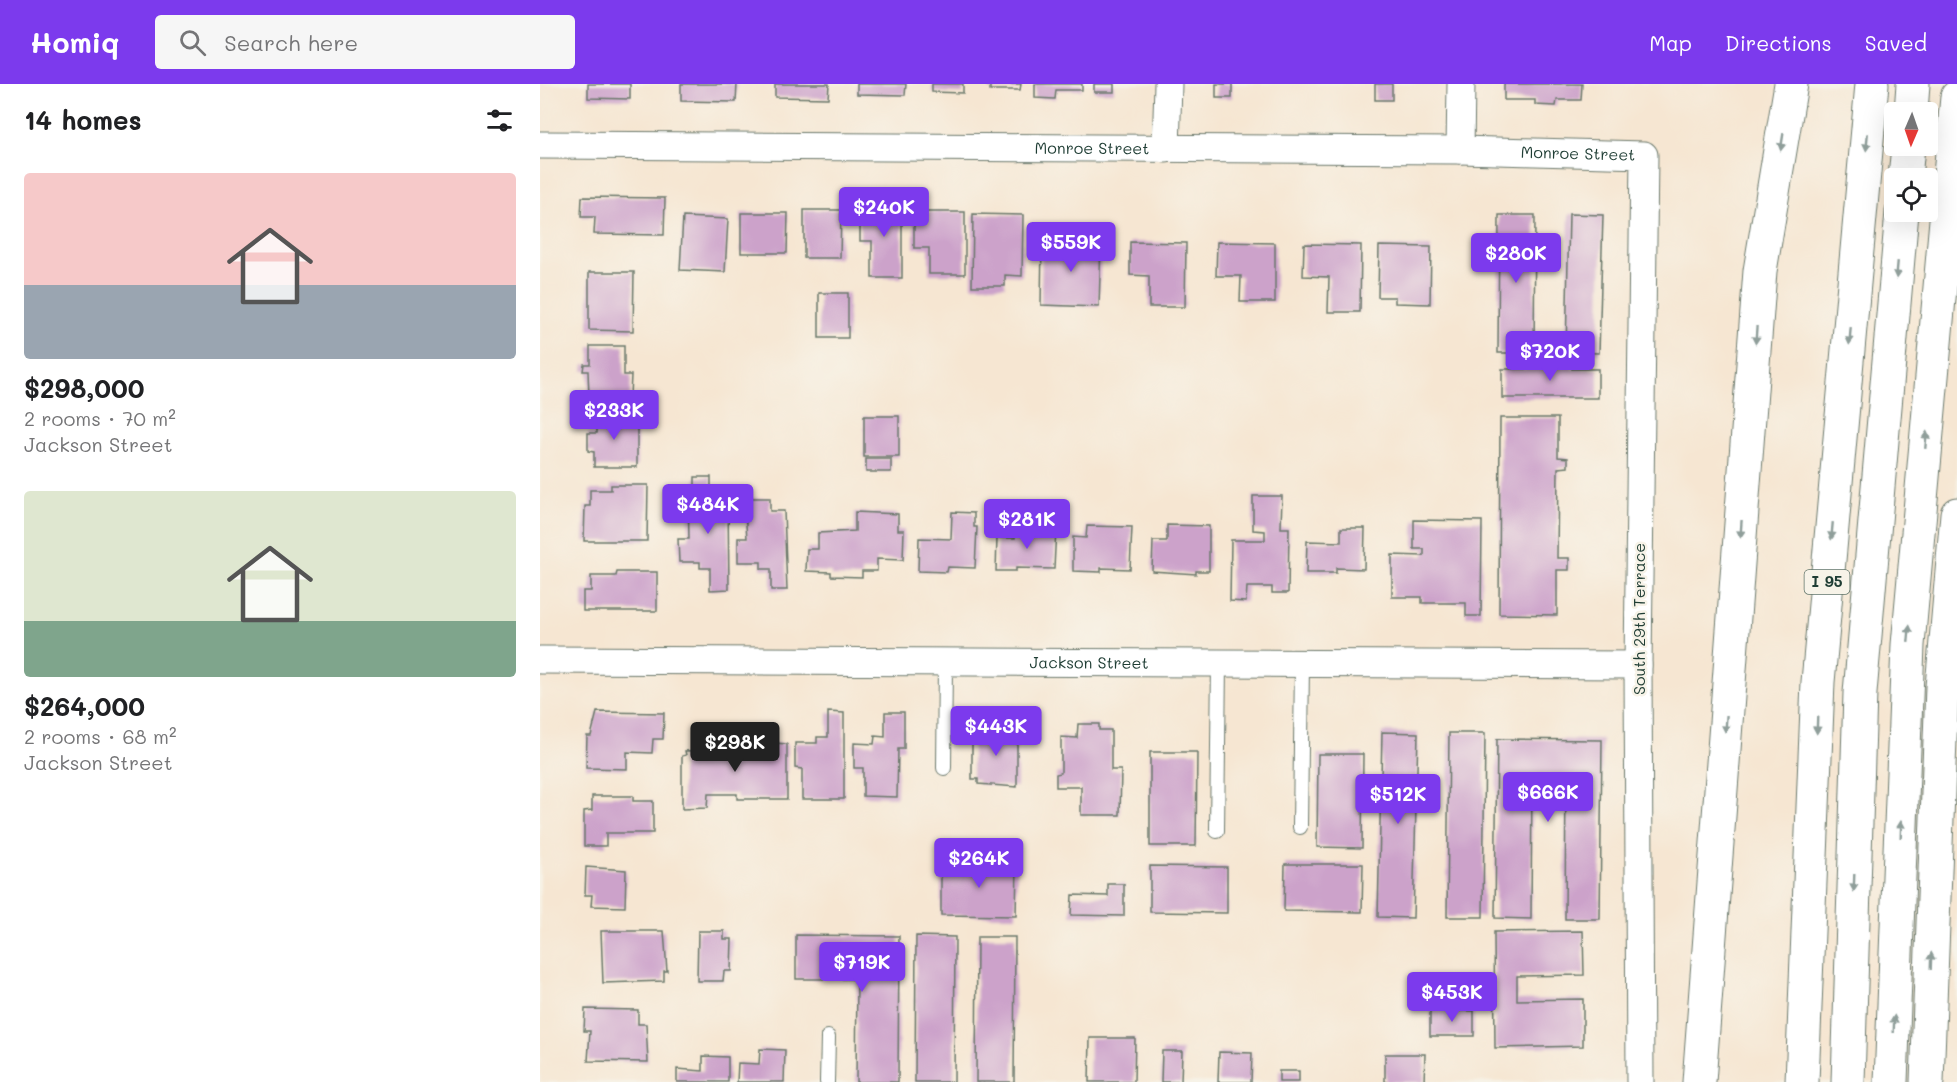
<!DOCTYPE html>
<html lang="en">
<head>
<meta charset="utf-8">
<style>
	:root { --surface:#fff; --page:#f6f6f6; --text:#202124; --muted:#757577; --accent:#7c3aed }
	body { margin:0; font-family:Mali,sans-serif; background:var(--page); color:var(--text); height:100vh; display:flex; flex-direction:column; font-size:22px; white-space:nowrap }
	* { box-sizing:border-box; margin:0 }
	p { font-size:20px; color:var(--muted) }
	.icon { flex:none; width:33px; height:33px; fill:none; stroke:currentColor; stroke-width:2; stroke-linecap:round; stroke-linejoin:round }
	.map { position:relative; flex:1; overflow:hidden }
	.panel { display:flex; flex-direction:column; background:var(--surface); width:540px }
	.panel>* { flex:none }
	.needle { width:39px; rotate:182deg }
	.fabs { position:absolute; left:1344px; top:18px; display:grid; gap:12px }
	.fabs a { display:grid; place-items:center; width:54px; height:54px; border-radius:6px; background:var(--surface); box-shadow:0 6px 24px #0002; font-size:30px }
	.price { position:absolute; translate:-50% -51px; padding:0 14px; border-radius:6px; background:var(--accent); color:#fff; font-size:20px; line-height:39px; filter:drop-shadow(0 2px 3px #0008) }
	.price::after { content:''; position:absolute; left:50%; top:36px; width:18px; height:14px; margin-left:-9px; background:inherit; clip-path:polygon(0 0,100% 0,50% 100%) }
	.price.active { background:#222; color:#fff }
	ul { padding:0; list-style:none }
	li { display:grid; align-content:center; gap:12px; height:318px; padding:0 24px }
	li span { display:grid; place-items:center; height:186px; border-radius:6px; color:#555 }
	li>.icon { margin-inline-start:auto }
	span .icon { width:108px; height:108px; fill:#fffc; stroke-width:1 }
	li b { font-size:26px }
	h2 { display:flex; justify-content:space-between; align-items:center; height:72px; padding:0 24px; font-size:26px }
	header { display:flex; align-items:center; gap:36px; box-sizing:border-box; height:84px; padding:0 30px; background:var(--accent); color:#fff }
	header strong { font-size:28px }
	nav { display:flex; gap:33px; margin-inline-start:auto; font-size:21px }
	.search { width:420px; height:54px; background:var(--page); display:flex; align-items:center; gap:15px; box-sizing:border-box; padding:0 21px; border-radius:6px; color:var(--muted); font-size:22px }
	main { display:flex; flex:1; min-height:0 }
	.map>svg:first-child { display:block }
	.building { fill:#cca2ca }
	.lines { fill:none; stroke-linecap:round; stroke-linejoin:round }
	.service-casing { stroke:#6a786b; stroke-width:16 }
	.minor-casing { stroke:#6a786b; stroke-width:29 }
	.motorway-casing { stroke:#6a786b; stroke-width:35 }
	.service { stroke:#fff; stroke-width:14 }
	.minor { stroke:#fff; stroke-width:27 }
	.motorway { stroke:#fff; stroke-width:33 }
	.oneway { fill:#8f9e9a }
	.labels { text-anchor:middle; stroke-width:5; stroke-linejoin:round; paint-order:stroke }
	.shield { fill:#f7f3e8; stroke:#60746a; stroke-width:1.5 }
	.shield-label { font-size:15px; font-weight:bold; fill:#1f3d34 }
	.street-label { font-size:16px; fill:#1f3d34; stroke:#f7f3e8 }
</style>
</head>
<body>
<header>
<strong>Homiq</strong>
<div class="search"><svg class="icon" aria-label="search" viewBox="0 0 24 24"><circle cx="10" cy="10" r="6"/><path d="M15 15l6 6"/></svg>Search here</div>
<nav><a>Map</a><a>Directions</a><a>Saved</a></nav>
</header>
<main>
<section class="panel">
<h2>14 homes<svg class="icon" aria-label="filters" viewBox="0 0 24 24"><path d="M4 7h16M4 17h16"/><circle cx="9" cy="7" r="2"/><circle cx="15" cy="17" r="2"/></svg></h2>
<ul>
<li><span style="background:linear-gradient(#f6c9c9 60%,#9aa5b1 0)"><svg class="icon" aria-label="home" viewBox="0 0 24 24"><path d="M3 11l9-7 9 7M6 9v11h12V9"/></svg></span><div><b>$298,000</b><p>2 rooms · 70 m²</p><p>Jackson Street</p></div></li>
<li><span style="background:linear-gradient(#dfe7d0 70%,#7fa58c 0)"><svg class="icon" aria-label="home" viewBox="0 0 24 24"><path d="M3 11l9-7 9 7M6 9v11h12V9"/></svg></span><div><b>$264,000</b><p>2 rooms · 68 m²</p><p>Jackson Street</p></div></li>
</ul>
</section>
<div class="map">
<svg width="1417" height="998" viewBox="0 0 1417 998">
	<rect width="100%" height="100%" fill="#f7f3e8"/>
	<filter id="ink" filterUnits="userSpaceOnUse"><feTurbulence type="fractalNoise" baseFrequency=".0167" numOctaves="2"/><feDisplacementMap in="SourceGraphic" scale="12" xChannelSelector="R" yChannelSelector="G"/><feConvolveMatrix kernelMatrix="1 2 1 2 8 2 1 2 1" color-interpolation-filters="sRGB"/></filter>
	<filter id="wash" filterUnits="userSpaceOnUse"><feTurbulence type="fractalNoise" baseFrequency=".008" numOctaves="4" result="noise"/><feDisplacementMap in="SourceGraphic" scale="24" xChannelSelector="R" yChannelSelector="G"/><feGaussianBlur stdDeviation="1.35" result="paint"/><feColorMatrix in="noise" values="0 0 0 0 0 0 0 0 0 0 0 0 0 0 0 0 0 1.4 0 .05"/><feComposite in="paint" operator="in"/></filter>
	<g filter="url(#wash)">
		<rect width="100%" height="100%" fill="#f6e6d2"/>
		<g id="blocks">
			<!-- building -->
			<g class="building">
				<path d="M48,0H90V15L48,14Z"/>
				<path d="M141,0H197L196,18L141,17Z"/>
				<path d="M235,0H289L288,14L235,13Z"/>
				<path d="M317,0H366L365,11L317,10Z"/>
				<path d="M392,0H423V9L392,8Z"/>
				<path d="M440,0H481L480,6H450V2Z"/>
				<path d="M495,0H542V6H516L515,15L495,14Z"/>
				<rect x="554" y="0" width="20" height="8"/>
				<rect x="676" y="0" width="16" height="14"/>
				<rect x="835" y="0" width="17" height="16"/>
				<path d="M964,0H1042L1041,16H1017L1016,22L995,21V16H964Z"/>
				<path d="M42,113L125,114L124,151L54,150L55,133H41Z"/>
				<path d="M320,121H362V194H332V157H320Z"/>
				<path d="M264,126H301L300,174H264Z"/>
				<path d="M374,128H425V190H389V164H374Z"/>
				<path d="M201,129H248L247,169H201Z"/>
				<path d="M433,130L483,131L482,192L465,191V202H432Z"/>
				<path d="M1029,130L1063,131L1059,269L1026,268Z"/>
				<path d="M959,131H995L994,269H958Z"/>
				<path d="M143,133L188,135L185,188L140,186Z"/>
				<path d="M502,156L561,157L559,223L501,221Z"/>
				<path d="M590,158L646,159L645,223H609V192L590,191Z"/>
				<path d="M677,158L735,159V218H700L701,192H676Z"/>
				<path d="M764,160L821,161L820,228H788L789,193L763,192Z"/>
				<path d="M839,162L891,163L890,220L855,219V213H838Z"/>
				<path d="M49,188H94L93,247L49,246Z"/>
				<rect x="279" y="209" width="29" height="45"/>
				<path d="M50,262H84V291H91L90,312H49L48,287H43L44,280H50Z"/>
				<path d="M1024,277L1032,278V285H1058V314H962V285H986V281H1024Z"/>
				<path d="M52,332H97V383H54V368L48,367V349H57V343H52Z"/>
				<rect x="324" y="332" width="35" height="41"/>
				<path d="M960,334H1018V373L1028,374V383L1018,384L1017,474H1029V486H1017V531L959,530Z"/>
				<rect x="326" y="375" width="25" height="13"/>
				<path d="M155,393H171V417L188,416L189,505L170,506V484H160V478H139L138,455H149L148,411H155Z"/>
				<path d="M71,401H108L107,457H44L45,422H50V406H71Z"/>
				<path d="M713,412H742L741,444H749L748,509H732V503H707L706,518L690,517L691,456H725V447L713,446Z"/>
				<path d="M209,414H230V427H244L247,506H231V485H221V478H198V454H207L205,427H208Z"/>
				<path d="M315,428L358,430V446H364L363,476L337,475V487H322V493L291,492V488L266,487L267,465H278V449L315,447Z"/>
				<path d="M412,428L434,429V443H437L435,484L408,483L407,488L378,487L379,454L411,455Z"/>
				<path d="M874,436L942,437L941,532H926V519H882V513H852V471L884,472V465H874Z"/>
				<path d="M627,441L669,442V487H656V490L612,487L613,457H627Z"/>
				<path d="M547,442L592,443L590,485L561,484V488L533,487V453L546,454Z"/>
				<path d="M475,443L516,444L514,485L476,484V487H456L457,454H475Z"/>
				<path d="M801,444H825L824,485L796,484V489H766L767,457L801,458Z"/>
				<path d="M77,488H117V527H43V507H51V492H76Z"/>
				<path d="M57,628L124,629L123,655H113L112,669L87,668V685L46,684L47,652H51Z"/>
				<path d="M288,628L304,629V715H262V685L255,684V659H277V653H288Z"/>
				<path d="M345,628H364V665H358L357,713L323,712V684H314V659L334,660L335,652L345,653Z"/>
				<path d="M538,640H559V646H571V686H581L580,731H541V703H516V690L521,689V653L537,654Z"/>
				<path d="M450,643H477V703L438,700V695H432V654H443V648H450Z"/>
				<path d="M842,648L878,649L873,834L838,833Z"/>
				<path d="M909,649H945L943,833H907Z"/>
				<path d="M957,655L1062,656L1060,835H1025L1026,692H992L991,835L955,834Z"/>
				<path d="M195,656L247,660V715H197V710H168L167,724L142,725V672L146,671L145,667L195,665Z"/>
				<path d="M610,668H657L656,762H610Z"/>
				<path d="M778,670H823L822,764L777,763Z"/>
				<path d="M52,712H93V717H113V749H66V762H44V727L52,726Z"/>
				<path d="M401,779H477L476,832L401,831Z"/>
				<path d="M745,780H823L822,828L744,827Z"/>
				<path d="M610,782L687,783V829L610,828Z"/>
				<path d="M46,783L86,786L85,823L51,822L52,811H45Z"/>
				<path d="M568,800H584V832L531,831L532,811L568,812Z"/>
				<path d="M61,847H124L127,887H124V897L63,899Z"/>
				<path d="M158,847H184V855H192L191,887H184L183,897H157Z"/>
				<path d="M1043,847L1044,891L977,892V916L1043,915V962L955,964L954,848Z"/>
				<path d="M256,851L359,852L358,998H316L317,895H256Z"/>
				<path d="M376,852L415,853L414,998H375Z"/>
				<path d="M437,853H475L474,998H436Z"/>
				<path d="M45,925L98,926V940H106L108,978L48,977L50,947H44Z"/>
				<path d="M890,926L934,927V952H890Z"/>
				<path d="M550,954H595L594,998H549Z"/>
				<path d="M220,965L245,966L244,998H197L198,979L219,980Z"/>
				<path d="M622,967H642L641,998H621Z"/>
				<path d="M679,968L712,969L711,998H678Z"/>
				<path d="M845,970H885L884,998H845Z"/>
				<path d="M163,972L188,973V998H137V985L163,987Z"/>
				<rect x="739" y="987" width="20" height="11"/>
			</g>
		</g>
	</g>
	<g filter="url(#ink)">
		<use href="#blocks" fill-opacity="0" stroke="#6a786b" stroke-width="1.5"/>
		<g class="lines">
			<defs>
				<g id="service">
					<path d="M404,684L405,578"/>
					<path d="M760,743L762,580"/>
					<path d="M677,747L679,579"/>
					<path d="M287,998L288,953"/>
				</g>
				<g id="minor">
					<path id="s1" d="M0,61L920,66L1104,71L1098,581L1100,998"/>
					<path d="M626,65L628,0"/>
					<path d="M920,66L921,0"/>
					<path id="s2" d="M0,576L1098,581"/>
				</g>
				<g id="motorway">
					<path d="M1371,28L1373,0"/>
					<path d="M1365,94L1368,62"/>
					<path d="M1159,998L1220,187L1251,0"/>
					<path d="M1262,998L1278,598L1332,0"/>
					<path d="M1308,998L1320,609L1362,128"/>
					<path d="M1351,998L1368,561L1417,13"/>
					<path d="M1387,998L1402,603L1417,430"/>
				</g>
			</defs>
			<!-- service casing -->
			<use href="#service" class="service-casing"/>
			<!-- minor casing -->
			<use href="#minor" class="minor-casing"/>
			<!-- motorway casing -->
			<use href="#motorway" class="motorway-casing"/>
			<!-- service -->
			<use href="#service" class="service"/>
			<!-- minor -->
			<use href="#minor" class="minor"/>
			<!-- motorway -->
			<use href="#motorway" class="motorway"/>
		</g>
		<!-- one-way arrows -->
		<defs><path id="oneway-solid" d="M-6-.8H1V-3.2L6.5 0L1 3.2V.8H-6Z" transform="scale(1.5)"/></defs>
		<g class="oneway">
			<use href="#oneway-solid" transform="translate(1242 58) rotate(99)"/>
			<use href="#oneway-solid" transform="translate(1327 58) rotate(95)"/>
			<use href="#oneway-solid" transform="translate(1357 186) rotate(95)"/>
			<use href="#oneway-solid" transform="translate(1216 251) rotate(94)"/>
			<use href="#oneway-solid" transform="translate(1310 252) rotate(95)"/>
			<use href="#oneway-solid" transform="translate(1386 356) rotate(-85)"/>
			<use href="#oneway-solid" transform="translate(1201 445) rotate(94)"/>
			<use href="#oneway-solid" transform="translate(1292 447) rotate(95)"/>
			<use href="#oneway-solid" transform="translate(1369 550) rotate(-85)"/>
			<use href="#oneway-solid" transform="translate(1186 640) rotate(94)"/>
			<use href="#oneway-solid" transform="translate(1277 641) rotate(92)"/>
			<use href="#oneway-solid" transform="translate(1361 745) rotate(-88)"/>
			<use href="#oneway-solid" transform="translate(1314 799) rotate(92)"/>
			<use href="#oneway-solid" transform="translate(1391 877) rotate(-88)"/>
			<use href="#oneway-solid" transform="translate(1354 940) rotate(-88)"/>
		</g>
	</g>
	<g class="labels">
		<!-- shield labels -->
		<rect class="shield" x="1264.5" y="486" width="45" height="24" rx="4.5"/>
		<g class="shield-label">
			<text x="1287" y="503">I 95</text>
		</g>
		<!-- street labels -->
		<g class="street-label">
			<text dy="6" stroke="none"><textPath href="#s1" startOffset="552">Monroe Street</textPath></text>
			<text dy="6" stroke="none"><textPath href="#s1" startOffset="1038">Monroe Street</textPath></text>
			<text transform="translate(1099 535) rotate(-90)" y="6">South 29th Terrace</text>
			<text dy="6" stroke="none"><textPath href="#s2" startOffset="549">Jackson Street</textPath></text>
		</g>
	</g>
</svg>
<div class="fabs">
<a><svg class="needle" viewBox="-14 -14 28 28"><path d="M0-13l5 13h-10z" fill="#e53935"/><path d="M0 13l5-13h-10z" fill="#757577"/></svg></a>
<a><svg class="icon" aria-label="locate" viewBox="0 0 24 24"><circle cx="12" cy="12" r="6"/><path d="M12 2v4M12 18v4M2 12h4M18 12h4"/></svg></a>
</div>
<b class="price" style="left:344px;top:154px">$240K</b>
<b class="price" style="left:531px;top:189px">$559K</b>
<b class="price" style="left:976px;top:200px">$280K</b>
<b class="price" style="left:1010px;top:298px">$720K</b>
<b class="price" style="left:74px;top:357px">$233K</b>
<b class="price" style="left:168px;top:451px">$484K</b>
<b class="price" style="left:487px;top:466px">$281K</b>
<b class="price" style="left:456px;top:673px">$443K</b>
<b class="price active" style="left:195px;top:689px">$298K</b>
<b class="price" style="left:1008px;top:739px">$666K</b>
<b class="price" style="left:858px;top:741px">$512K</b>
<b class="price" style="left:439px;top:805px">$264K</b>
<b class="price" style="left:322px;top:909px">$719K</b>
<b class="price" style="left:912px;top:939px">$453K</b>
</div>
</main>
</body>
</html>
